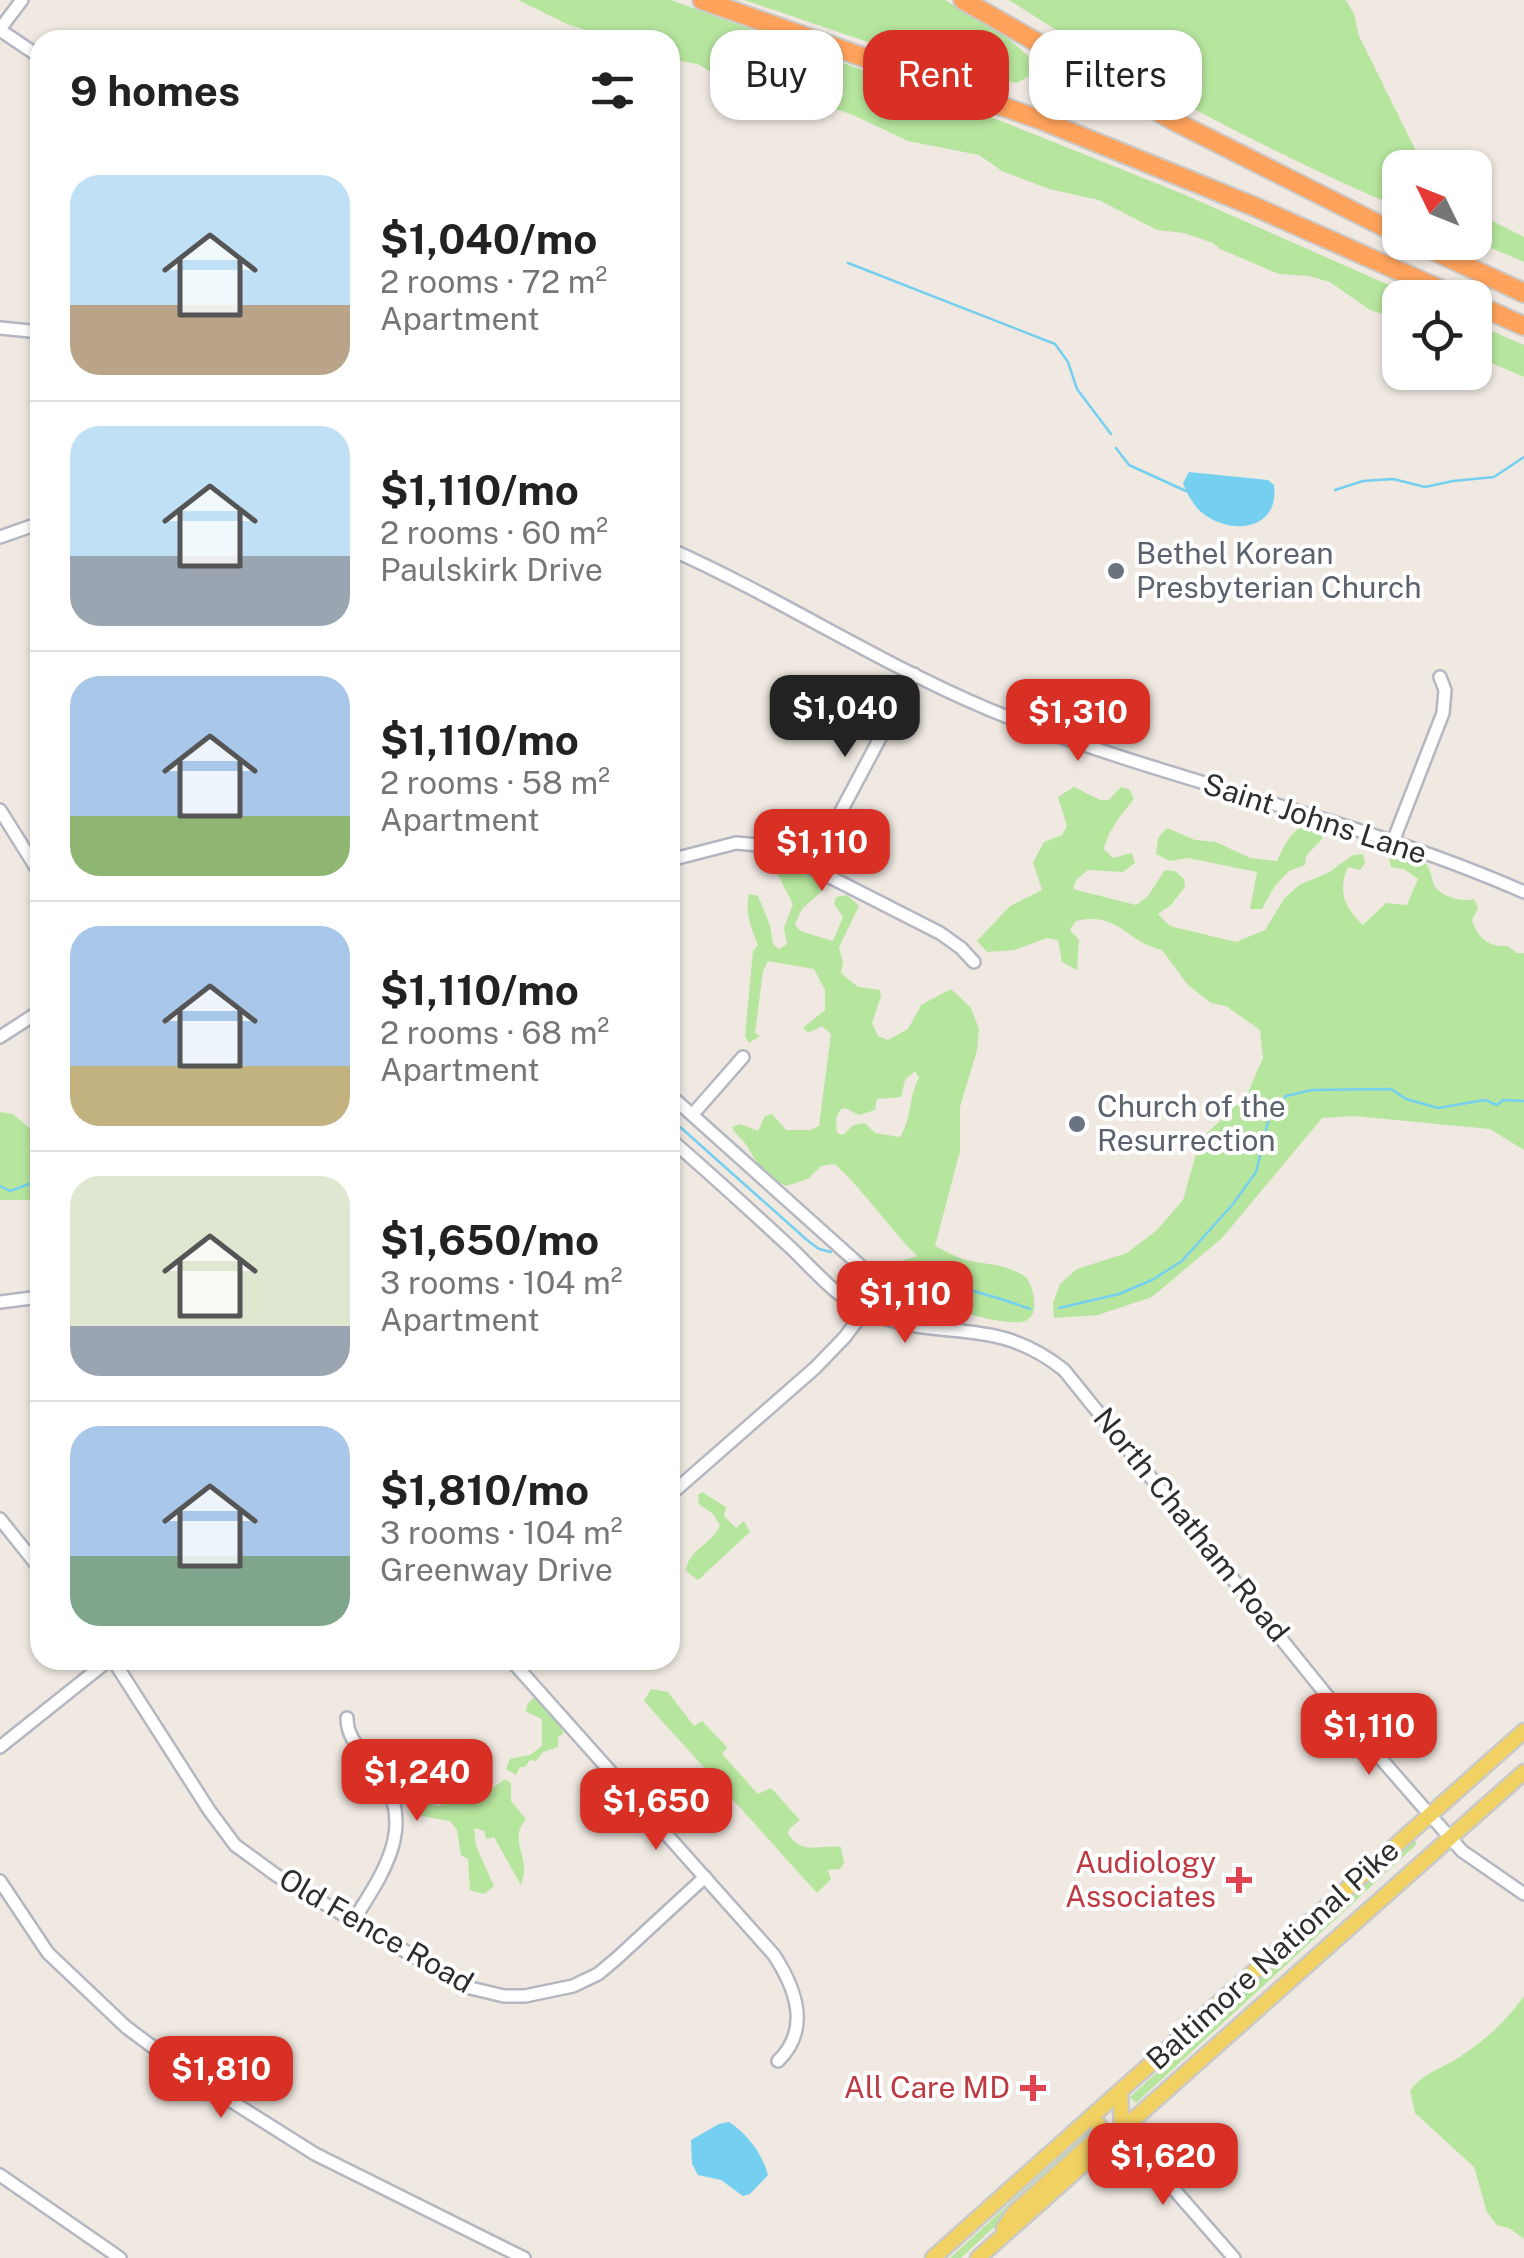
<!DOCTYPE html>
<html lang="en">
<head>
<meta charset="utf-8">
<style>
	:root { --surface:#fff; --page:#f6f6f6; --text:#222; --muted:#767676; --line:#e0e0e0; --accent:#d93025 }
	body { margin:0; font-family:"Public Sans",sans-serif; background:var(--page); color:var(--text); height:100vh; display:flex; flex-direction:column; font-size:38px; white-space:nowrap }
	* { box-sizing:border-box; margin:0 }
	p { font-size:32px; color:var(--muted) }
	.icon { flex:none; width:55px; height:55px; fill:none; stroke:currentColor; stroke-width:2; stroke-linecap:round; stroke-linejoin:round }
	.map { position:relative; flex:1; overflow:hidden }
	.panel { position:absolute; left:30px; top:30px; width:650px; height:1640px; display:flex; flex-direction:column; background:var(--surface); border-radius:30px; box-shadow:0 2px 8px #0004 }
	.panel>* { flex:none }
	.hud { position:absolute; left:710px; top:30px; width:662px; height:90px; display:flex; gap:20px }
	.needle { width:65px; rotate:313deg }
	.buttons { position:absolute; left:1382px; top:150px; display:grid; gap:20px }
	.buttons a { display:grid; place-items:center; width:110px; height:110px; border-radius:20px; background:var(--surface); box-shadow:0 2px 8px #0004; font-size:50px }
	.price { position:absolute; translate:-50% -85px; padding:0 22px; border-radius:20px; background:var(--accent); color:#fff; font-size:32px; line-height:65px; filter:drop-shadow(0 2px 5px #0008) }
	.price::after { content:''; position:absolute; left:50%; top:60px; width:30px; height:22px; margin-left:-15px; background:inherit; clip-path:polygon(0 0,100% 0,50% 100%) }
	.price.active { background:#222; color:#fff }
	ul { padding:0; list-style:none }
	li { display:flex; align-items:center; gap:30px; height:250px; padding:0 40px }
	li+li { border-top:2px solid var(--line) }
	li span { display:grid; place-items:center; flex:none; width:280px; height:200px; border-radius:30px; color:#555 }
	li>.icon { margin-inline-start:auto }
	span .icon { width:120px; height:120px; fill:#fffc; stroke-width:1 }
	li b { font-size:42px }
	h2 { display:flex; justify-content:space-between; align-items:center; height:120px; padding:0 40px; font-size:42px }
	.chip { padding:0 35px; border-radius:30px; background:var(--surface); box-shadow:0 2px 8px #0004; font-size:35px; line-height:90px }
	.chip.active { background:var(--accent); color:#fff }
	.map>svg:first-child { display:block }
	.green { fill:#b6e59e; fill-rule:evenodd }
	.water { fill:#75cff0 }
	.lines { fill:none; stroke-linecap:round; stroke-linejoin:round }
	.stream { stroke:#75cff0; stroke-width:2.5 }
	.minor-casing { stroke:#b4b7c1; stroke-width:16 }
	.major-casing { stroke:#c9c9c9; stroke-width:19 }
	.highway-casing { stroke:#c9c9c9; stroke-width:22 }
	.minor { stroke:#fff; stroke-width:11 }
	.major { stroke:#f2d163; stroke-width:14 }
	.highway { stroke:#ffa35c; stroke-width:18 }
	.worship-dot { fill:#6b7280; stroke:#fff; stroke-width:4 }
	.health-dot { fill:#e0444e; stroke:#fff; stroke-width:4 }
	.labels { text-anchor:middle; stroke-width:8; stroke-linejoin:round; paint-order:stroke }
	.worship-label { font-size:30px; fill:#5b616d; stroke:#fff; text-anchor:start }
	.street-label { font-size:30px; fill:#2e2e2e; stroke:#fff }
	.health-label { font-size:30px; fill:#be3a42; stroke:#fff; text-anchor:end }
</style>
</head>
<body>
<div class="map">
<svg width="1524" height="2258" viewBox="0 0 1524 2258">
	<rect width="100%" height="100%" fill="#efe9e1"/>
	<!-- green -->
	<g class="green">
		<path d="M518,0H671L1001,121L1183,194L1416,297L1400,298V319L1370,310L1330,282L1309,276L1279,274L1220,249L1213,243L1184,233L1157,230L1099,200L1049,189L1002,171L979,155L908,141L853,115L785,91L739,87L697,64L670,59V40H617L567,24Z"/>
		<path d="M744,0H945L1009,39L1028,56L1032,74L1017,83C924,64 835,30 744,0Z"/>
		<path d="M1009,0H1346L1354,14L1359,36L1424,167L1400,168V208C1265,150 1132,80 1009,0Z"/>
		<path d="M1475,212L1524,237V262L1475,241Z"/>
		<path d="M1475,324L1524,345V377L1475,356Z"/>
		<path d="M1074,787L1100,800H1109L1121,787L1129,789L1134,799C1123,812 1107,832 1104,849L1113,858L1132,853L1135,863L1123,872L1088,870L1076,880L1073,889L1136,905L1148,896L1165,870L1175,871L1184,879L1185,887L1171,905L1158,914L1170,926L1236,942L1265,930L1284,899L1299,885L1328,873L1353,855L1363,854L1365,863L1360,870L1348,867C1337,891 1345,909 1363,925L1386,903L1407,905L1418,879L1404,869L1391,867L1389,856L1398,849C1410,852 1420,856 1427,865C1432,872 1431,882 1436,888C1445,898 1463,902 1474,899L1478,909L1472,920C1478,938 1488,947 1507,946L1517,953H1524V1150L1490,1129L1353,1116L1322,1118L1222,1238L1152,1297L1098,1315L1054,1318L1053,1303L1060,1284L1077,1269L1127,1253L1157,1230L1183,1200L1200,1140L1247,1095L1263,1058L1260,1030L1226,1006L1211,1003L1188,985L1162,950C1124,941 1120,911 1076,921L1070,930L1079,940L1077,970L1062,962L1058,940L1047,938L1014,950L987,952L977,941L1010,906L1042,890L1033,862L1044,842L1062,835L1067,826L1058,797Z"/>
		<path d="M1314,823L1322,829V839L1306,856L1305,865L1289,871L1274,887L1262,909H1250L1257,872L1188,858L1170,861L1156,854L1158,838L1167,828L1195,840L1216,842L1250,858L1277,861C1286,842 1293,826 1314,823Z"/>
		<path d="M791,866L807,869L823,885V890L802,909L795,924L800,931L833,941L843,917L834,904L836,897L847,895L859,906L839,947L843,962L841,973L858,987L880,990L881,996L872,1023L878,1036L888,1040L908,1029L921,1005L951,989L971,1008L979,1029L977,1050L960,1107V1151L935,1246C944,1250 953,1256 963,1259C984,1265 1001,1263 1021,1274C1028,1277 1031,1285 1033,1293C1035,1302 1036,1315 1027,1320C1012,1330 934,1305 917,1295C908,1290 901,1281 895,1273L898,1262L917,1256C888,1227 866,1193 835,1164L821,1166L808,1179L786,1186C759,1171 762,1170 747,1146C742,1138 736,1136 732,1127L740,1124L758,1131L765,1116L772,1114L786,1130H811L819,1126L831,1034L822,1026L808,1033L803,1028L825,1010V990L814,969L768,961L763,971L755,1033L760,1036L749,1043L745,1036L753,951L758,945C751,928 745,913 749,894L758,896L770,925L773,944L779,949L787,944L784,928L793,904L776,871ZM915,1071L919,1078C908,1098 912,1119 900,1137L875,1133L865,1123L853,1125L843,1135L837,1133L836,1118L840,1110L845,1108L859,1115L875,1110L877,1099L901,1097L905,1080Z"/>
		<path d="M0,1112L13,1114L35,1133L40,1130V1200H0Z"/>
		<path d="M702,1492L726,1507L724,1516L736,1528L744,1521L750,1532L698,1580L686,1571C688,1549 713,1544 720,1525L713,1514L699,1504L698,1495Z"/>
		<path d="M651,1689L668,1692L694,1726L702,1721L727,1747L722,1754L758,1794L771,1788L800,1820L790,1828L788,1834C803,1856 818,1844 841,1847L844,1863L840,1869L828,1870L831,1879L817,1893L644,1701Z"/>
		<path d="M533,1698L544,1703L549,1713L560,1718L563,1734L558,1737V1747L543,1752L536,1761L530,1760L525,1767H520L516,1775L506,1769L510,1759L530,1755L542,1746V1719L526,1712L527,1705Z"/>
		<path d="M505,1779L511,1783V1801L526,1819C511,1837 523,1848 524,1868C525,1873 522,1879 521,1885L494,1837L486,1839L484,1831L474,1828L476,1846L494,1886L484,1894L470,1890L468,1859L461,1855L457,1830L450,1821L422,1816L419,1808L428,1803L440,1806L452,1792L467,1800L475,1794L485,1801L490,1790Z"/>
		<path d="M1413,1839L1417,1844L1136,2103L1130,2097Z"/>
		<path d="M1524,1996V2239L1509,2228L1497,2225L1487,2212L1474,2167L1415,2113L1410,2091C1424,2072 1442,2069 1461,2056C1487,2039 1506,2021 1524,1996Z"/>
		<path d="M1092,2128L1094,2134L961,2258H950Z"/>
	</g>
	<!-- water -->
	<g class="water">
		<path d="M1189,472L1268,480L1274,485C1280,532 1228,536 1200,511C1192,503 1187,494 1183,483Z"/>
		<path d="M729,2122C747,2133 763,2155 768,2175L750,2194L743,2196L721,2180L698,2175L692,2164L691,2140L719,2124Z"/>
	</g>
	<g class="lines">
		<!-- stream -->
		<g class="stream">
			<path d="M848,263L1055,344L1068,362L1077,389L1111,434"/>
			<path d="M1116,448L1129,465L1186,491"/>
			<path d="M1335,490L1363,481L1393,479L1425,487L1453,481L1494,477L1524,457"/>
			<path d="M670,1114L672,1111"/>
			<path d="M670,1118L807,1240L819,1249L831,1252"/>
			<path d="M0,1186L10,1191L40,1180"/>
			<path d="M893,1271C907,1277 917,1278 931,1281C964,1288 998,1297 1030,1309"/>
			<path d="M1059,1308L1119,1294L1152,1280L1182,1261L1233,1204L1256,1172L1269,1118L1286,1096L1312,1090L1391,1089L1406,1099L1438,1108L1485,1100L1497,1105L1503,1100L1524,1101"/>
		</g>
		<defs>
			<g id="minor">
				<path d="M0,29L22,0"/>
				<path d="M0,30L40,57"/>
				<path d="M0,328L40,332"/>
				<path d="M0,537L40,523"/>
				<path d="M670,549C787,601 895,674 1015,720C1182,784 1360,820 1524,892"/>
				<path d="M0,810L40,874"/>
				<path d="M1392,844L1443,713L1445,690L1440,677"/>
				<path d="M670,860L736,843L769,846L940,933L961,948L974,962"/>
				<path d="M812,866L914,674"/>
				<path d="M0,1037L40,1011"/>
				<path d="M670,1095L883,1286L911,1306L951,1326"/>
				<path d="M693,1114L743,1057"/>
				<path d="M670,1139C711,1174 751,1211 791,1248C814,1270 838,1299 868,1312C940,1344 993,1313 1064,1370L1341,1713L1430,1815L1462,1851L1524,1894"/>
				<path d="M0,1302L40,1297"/>
				<path d="M670,1495L815,1368L845,1337L883,1286"/>
				<path d="M0,1519L40,1569"/>
				<path d="M113,1660L209,1810L235,1845L276,1875L466,1987L504,1996H525L573,1986L598,1974L616,1959L705,1877"/>
				<path d="M511,1660L774,1955C796,1989 811,2029 778,2061"/>
				<path d="M347,1718C347,1739 361,1749 373,1764C420,1821 386,1869 353,1921"/>
				<path d="M0,1747L109,1660"/>
				<path d="M0,1881L48,1953L126,2027L193,2077L315,2154L524,2258"/>
				<path d="M1122,2130L1234,2258"/>
				<path d="M0,2175L120,2258"/>
			</g>
			<g id="major">
				<path d="M1120,2092L1122,2130"/>
				<path d="M1004,2228L1015,2212L1096,2139L1100,2127L1092,2116"/>
				<path d="M933,2258L1524,1731"/>
				<path d="M978,2258L1524,1772"/>
			</g>
			<g id="highway">
				<path d="M702,0L1041,120L1253,206L1460,298"/>
				<path d="M963,0L1176,122L1400,235"/>
				<path d="M1415,242L1524,293"/>
				<path d="M1475,304L1524,326"/>
			</g>
		</defs>
		<!-- minor casing -->
		<use href="#minor" class="minor-casing"/>
		<!-- major casing -->
		<use href="#major" class="major-casing"/>
		<!-- highway casing -->
		<use href="#highway" class="highway-casing"/>
		<!-- minor -->
		<use href="#minor" class="minor"/>
		<!-- major -->
		<use href="#major" class="major"/>
		<!-- highway -->
		<use href="#highway" class="highway"/>
	</g>
	<!-- markers -->
	<g class="worship-dot">
		<circle cx="1116" cy="571" r="10"/>
		<circle cx="1077" cy="1124" r="10"/>
	</g>
	<g class="health-dot">
		<path d="M1234 1865h10v10h10v10h-10v10h-10v-10h-10v-10h10z"/>
		<path d="M1028 2073h10v10h10v10h-10v10h-10v-10h-10v-10h10z"/>
	</g>
	<g class="labels">
		<!-- worship labels -->
		<g class="worship-label">
			<text x="1136" y="564">Bethel Korean<tspan x="1136" dy="34">Presbyterian Church</tspan></text>
			<text x="1097" y="1117">Church of the<tspan x="1097" dy="34">Resurrection</tspan></text>
		</g>
		<!-- street labels -->
		<g class="street-label">
			<text transform="translate(1315 819) rotate(18)" y="10">Saint Johns Lane</text>
			<text transform="translate(1191 1525) rotate(51)" y="10">North Chatham Road</text>
			<text transform="translate(376 1931) rotate(30)" y="10">Old Fence Road</text>
			<text transform="translate(1273 1955) rotate(-42)" y="10">Baltimore National Pike</text>
		</g>
		<!-- health labels -->
		<g class="health-label">
			<text x="1216" y="1873">Audiology<tspan x="1216" dy="34">Associates</tspan></text>
			<text x="1010" y="2098">All Care MD</text>
		</g>
	</g>
</svg>
<div class="buttons">
<a><svg class="needle" viewBox="-14 -14 28 28"><path d="M0-13l5 13h-10z" fill="#e53935"/><path d="M0 13l5-13h-10z" fill="#767676"/></svg></a>
<a><svg class="icon" aria-label="locate" viewBox="0 0 24 24"><circle cx="12" cy="12" r="6"/><path d="M12 2v4M12 18v4M2 12h4M18 12h4"/></svg></a>
</div>
<b class="price active" style="left:845px;top:760px">$1,040</b>
<b class="price" style="left:1078px;top:764px">$1,310</b>
<b class="price" style="left:822px;top:894px">$1,110</b>
<b class="price" style="left:905px;top:1346px">$1,110</b>
<b class="price" style="left:1369px;top:1778px">$1,110</b>
<b class="price" style="left:417px;top:1824px">$1,240</b>
<b class="price" style="left:656px;top:1853px">$1,650</b>
<b class="price" style="left:221px;top:2121px">$1,810</b>
<b class="price" style="left:1163px;top:2208px">$1,620</b>
<div class="hud">
<a class="chip">Buy</a>
<a class="chip active">Rent</a>
<a class="chip">Filters</a>
</div>
<section class="panel">
<h2>9 homes<svg class="icon" aria-label="filters" viewBox="0 0 24 24"><path d="M4 7h16M4 17h16"/><circle cx="9" cy="7" r="2"/><circle cx="15" cy="17" r="2"/></svg></h2>
<ul>
<li><span style="background:linear-gradient(#bfe0f5 65%,#b9a48a 0)"><svg class="icon" aria-label="home" viewBox="0 0 24 24"><path d="M3 11l9-7 9 7M6 9v11h12V9"/></svg></span><div><b>$1,040/mo</b><p>2 rooms · 72 m²</p><p>Apartment</p></div></li>
<li><span style="background:linear-gradient(#bfe0f5 65%,#9aa5b1 0)"><svg class="icon" aria-label="home" viewBox="0 0 24 24"><path d="M3 11l9-7 9 7M6 9v11h12V9"/></svg></span><div><b>$1,110/mo</b><p>2 rooms · 60 m²</p><p>Paulskirk Drive</p></div></li>
<li><span style="background:linear-gradient(#a9c7e8 70%,#8fb573 0)"><svg class="icon" aria-label="home" viewBox="0 0 24 24"><path d="M3 11l9-7 9 7M6 9v11h12V9"/></svg></span><div><b>$1,110/mo</b><p>2 rooms · 58 m²</p><p>Apartment</p></div></li>
<li><span style="background:linear-gradient(#a9c7e8 70%,#c2b280 0)"><svg class="icon" aria-label="home" viewBox="0 0 24 24"><path d="M3 11l9-7 9 7M6 9v11h12V9"/></svg></span><div><b>$1,110/mo</b><p>2 rooms · 68 m²</p><p>Apartment</p></div></li>
<li><span style="background:linear-gradient(#dfe7d0 75%,#9aa5b1 0)"><svg class="icon" aria-label="home" viewBox="0 0 24 24"><path d="M3 11l9-7 9 7M6 9v11h12V9"/></svg></span><div><b>$1,650/mo</b><p>3 rooms · 104 m²</p><p>Apartment</p></div></li>
<li><span style="background:linear-gradient(#a9c7e8 65%,#7fa58c 0)"><svg class="icon" aria-label="home" viewBox="0 0 24 24"><path d="M3 11l9-7 9 7M6 9v11h12V9"/></svg></span><div><b>$1,810/mo</b><p>3 rooms · 104 m²</p><p>Greenway Drive</p></div></li>
</ul>
</section>
</div>
</body>
</html>
